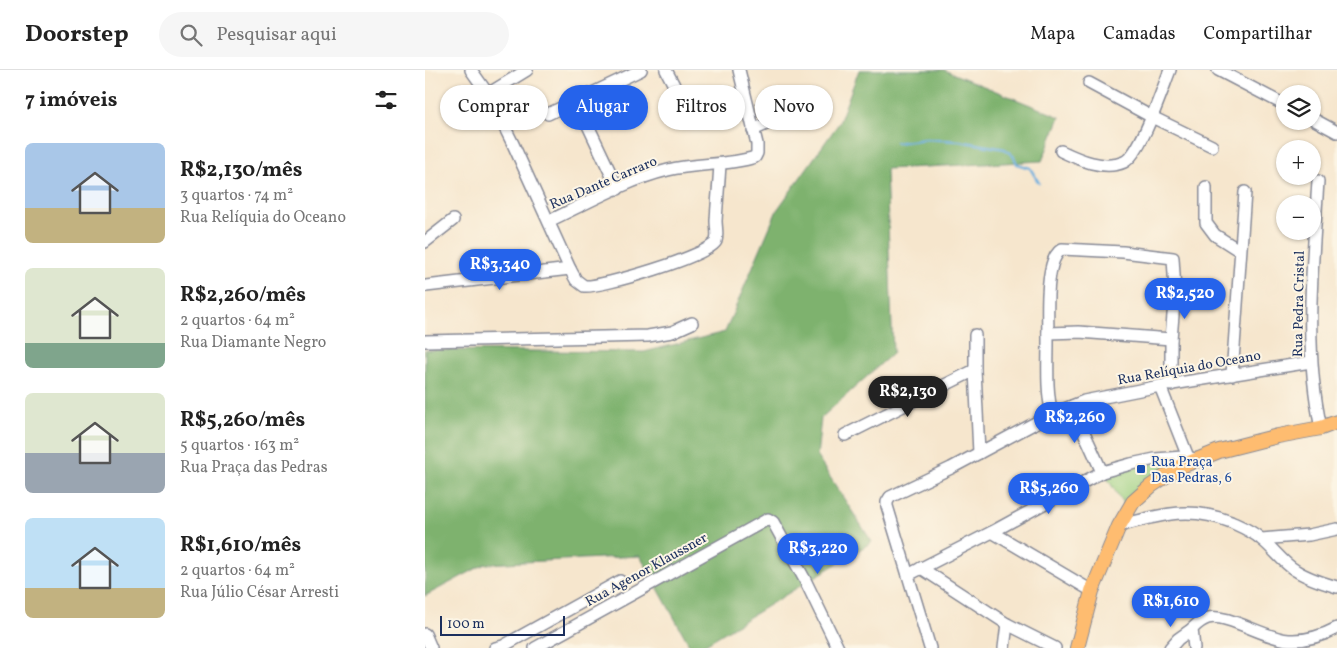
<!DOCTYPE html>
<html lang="pt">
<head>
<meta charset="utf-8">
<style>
	:root { --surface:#fff; --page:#f6f6f6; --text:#222; --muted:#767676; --line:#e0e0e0; --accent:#2563eb }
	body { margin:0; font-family:Vollkorn,serif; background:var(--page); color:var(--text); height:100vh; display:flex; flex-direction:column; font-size:19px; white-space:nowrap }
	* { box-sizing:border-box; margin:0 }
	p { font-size:16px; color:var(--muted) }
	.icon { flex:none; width:28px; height:28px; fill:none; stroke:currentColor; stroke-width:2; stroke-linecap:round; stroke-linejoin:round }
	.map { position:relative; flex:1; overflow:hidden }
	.details { display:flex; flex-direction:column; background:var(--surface); width:425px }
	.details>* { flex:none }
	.guide { position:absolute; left:15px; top:15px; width:475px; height:45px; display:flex; gap:10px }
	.buttons { position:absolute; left:851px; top:15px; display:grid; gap:10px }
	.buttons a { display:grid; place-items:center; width:45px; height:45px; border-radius:50%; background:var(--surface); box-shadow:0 1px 4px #0004; font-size:25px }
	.scale { position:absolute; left:15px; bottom:12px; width:125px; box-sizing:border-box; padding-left:5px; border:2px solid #1b2f5e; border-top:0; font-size:14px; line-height:18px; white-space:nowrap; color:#1b2f5e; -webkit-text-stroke:4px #fcf5e5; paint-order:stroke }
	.price { position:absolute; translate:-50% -42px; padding:0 11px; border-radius:18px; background:var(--accent); color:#fff; font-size:16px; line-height:32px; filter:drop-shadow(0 1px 2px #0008) }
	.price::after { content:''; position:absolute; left:50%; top:30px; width:15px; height:11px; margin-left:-8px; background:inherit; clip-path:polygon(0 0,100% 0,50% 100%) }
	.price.active { background:#222; color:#fff }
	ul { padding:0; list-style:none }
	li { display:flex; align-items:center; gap:15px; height:125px; padding:0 25px }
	li span { display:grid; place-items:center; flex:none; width:140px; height:100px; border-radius:8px; color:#555 }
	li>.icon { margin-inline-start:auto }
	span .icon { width:60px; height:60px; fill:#fffc; stroke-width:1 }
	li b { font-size:21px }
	h2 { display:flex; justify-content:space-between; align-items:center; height:60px; padding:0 25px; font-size:21px }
	.tag { padding:0 18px; border-radius:22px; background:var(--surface); box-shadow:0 1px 4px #0004; font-size:18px; line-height:45px }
	.tag.active { background:var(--accent); color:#fff }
	header { display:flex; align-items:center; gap:30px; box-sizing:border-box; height:70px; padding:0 25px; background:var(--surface); border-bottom:1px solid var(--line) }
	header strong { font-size:24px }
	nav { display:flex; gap:28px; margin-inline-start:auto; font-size:18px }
	.search { width:350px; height:45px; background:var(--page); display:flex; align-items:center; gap:12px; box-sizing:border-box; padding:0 18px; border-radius:28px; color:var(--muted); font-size:19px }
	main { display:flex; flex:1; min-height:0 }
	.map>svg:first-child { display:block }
	.green { fill:#9dd080; stroke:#5c806f }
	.forest { fill:#7eb26e; stroke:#4c7066 }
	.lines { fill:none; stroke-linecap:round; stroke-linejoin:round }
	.stream { stroke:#68adde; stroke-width:2.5 }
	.minor-casing { stroke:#888a96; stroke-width:14 }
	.major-casing { stroke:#888a96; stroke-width:16 }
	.minor { stroke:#fff; stroke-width:11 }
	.major { stroke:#febc70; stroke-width:14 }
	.transit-dot { fill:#1a4fb4; stroke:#fcf5e5; stroke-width:2 }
	.labels { text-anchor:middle; stroke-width:4; stroke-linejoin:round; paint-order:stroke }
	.street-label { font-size:14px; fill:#1b2f5e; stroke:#fcf5e5 }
	.transit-label { font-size:14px; fill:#164399; stroke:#fcf5e5; text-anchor:start }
</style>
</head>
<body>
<header>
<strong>Doorstep</strong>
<div class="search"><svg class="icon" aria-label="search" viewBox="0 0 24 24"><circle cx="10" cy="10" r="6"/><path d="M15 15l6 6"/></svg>Pesquisar aqui</div>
<nav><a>Mapa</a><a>Camadas</a><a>Compartilhar</a></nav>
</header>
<main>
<section class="details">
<h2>7 imóveis<svg class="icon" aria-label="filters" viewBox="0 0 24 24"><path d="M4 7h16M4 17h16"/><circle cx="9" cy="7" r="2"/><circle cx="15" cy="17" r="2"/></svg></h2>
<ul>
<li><span style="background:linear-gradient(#a9c7e8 65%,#c2b280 0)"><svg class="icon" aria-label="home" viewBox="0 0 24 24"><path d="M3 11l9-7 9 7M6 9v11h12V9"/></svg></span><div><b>R$2,130/mês</b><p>3 quartos · 74 m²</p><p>Rua Relíquia do Oceano</p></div></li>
<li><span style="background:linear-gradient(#dfe7d0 75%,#7fa58c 0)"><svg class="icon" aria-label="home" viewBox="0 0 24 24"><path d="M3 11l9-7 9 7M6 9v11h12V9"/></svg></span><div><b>R$2,260/mês</b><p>2 quartos · 64 m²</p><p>Rua Diamante Negro</p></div></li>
<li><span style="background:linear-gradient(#dfe7d0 60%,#9aa5b1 0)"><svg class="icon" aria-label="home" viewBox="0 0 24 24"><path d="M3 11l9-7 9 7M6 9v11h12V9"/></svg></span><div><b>R$5,260/mês</b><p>5 quartos · 163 m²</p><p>Rua Praça das Pedras</p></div></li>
<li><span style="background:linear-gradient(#bfe0f5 70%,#c2b280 0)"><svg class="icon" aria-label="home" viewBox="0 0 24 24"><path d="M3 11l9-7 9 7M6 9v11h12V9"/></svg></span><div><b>R$1,610/mês</b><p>2 quartos · 64 m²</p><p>Rua Júlio César Arresti</p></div></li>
</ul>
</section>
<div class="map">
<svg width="912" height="578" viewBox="0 0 912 578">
	<rect width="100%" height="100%" fill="#fcf5e5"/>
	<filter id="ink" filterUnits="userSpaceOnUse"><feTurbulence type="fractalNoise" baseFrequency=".02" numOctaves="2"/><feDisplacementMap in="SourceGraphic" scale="10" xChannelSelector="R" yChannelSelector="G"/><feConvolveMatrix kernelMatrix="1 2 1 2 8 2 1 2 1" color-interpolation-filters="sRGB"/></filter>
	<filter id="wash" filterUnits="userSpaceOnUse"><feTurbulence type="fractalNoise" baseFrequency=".0096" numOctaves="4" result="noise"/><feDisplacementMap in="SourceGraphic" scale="20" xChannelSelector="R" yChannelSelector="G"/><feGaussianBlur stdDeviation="1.12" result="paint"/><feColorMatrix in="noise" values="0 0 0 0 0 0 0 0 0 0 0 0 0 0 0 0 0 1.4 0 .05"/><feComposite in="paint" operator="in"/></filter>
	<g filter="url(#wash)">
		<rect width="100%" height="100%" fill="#f6e6cd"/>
		<!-- green -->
		<path class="green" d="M759,388L699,435L679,403Z"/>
		<!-- forest -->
		<path class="forest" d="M434,0H519L635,47L617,91L461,99L468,283L396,348L392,387L447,472L274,578H266L215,486L60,494L0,526V280L219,282L300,262L352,140L414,53Z"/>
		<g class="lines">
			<!-- stream -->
			<path class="stream" d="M471,73L501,69L534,71L580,79L589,87L592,94L605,98L614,113"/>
		</g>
	</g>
	<g filter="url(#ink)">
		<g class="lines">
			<defs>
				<g id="minor">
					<path d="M46,0L63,24L102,0"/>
					<path d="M241,0L263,42"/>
					<path d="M793,0L860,35"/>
					<path d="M664,13L727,47L787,76"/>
					<path d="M63,24L88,74L145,199L151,210L159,216C175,218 287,185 291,171C293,165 291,157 291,151C292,132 294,113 295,94"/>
					<path d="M151,30L193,119"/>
					<path d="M123,44L216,0"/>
					<path d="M888,49L912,62"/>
					<path d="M328,60L366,43"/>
					<path d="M636,81C653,89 679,101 699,92C716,84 737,20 745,0"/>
					<path d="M893,111C888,193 878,277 896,358"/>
					<path d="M781,117V153L790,165L815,181"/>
					<path d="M124,151C162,133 202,110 243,100C271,93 302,96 330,87L332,83V74L314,0"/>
					<path d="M0,172L28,150"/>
					<path d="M1,216L145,199"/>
					<path d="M623,263L654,262L746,269"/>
					<path d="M550,265V300"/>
					<path d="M0,271L223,266L247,262L267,253"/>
					<path d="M807,305L820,122"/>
					<path d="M735,316L763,387"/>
					<path d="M647,336L677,402"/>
					<path d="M627,344C621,320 623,295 623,271C623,249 621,216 627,195C629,188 631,183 637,179L698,182L748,188L750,221L746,269V315"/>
					<path d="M420,365L550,300L554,383"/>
					<path d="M694,456C734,445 765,435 806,452C817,457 827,461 836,469C848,478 857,492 870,500C882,508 898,513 912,517"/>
					<path d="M567,462L667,521"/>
					<path d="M837,469L884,465L912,459"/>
					<path d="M496,498L582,554L630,578"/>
					<path d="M483,505L567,462L677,402L706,394L730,389L758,387L772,389"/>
					<path d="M0,564L6,578"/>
					<path d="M70,578L78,576L195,511"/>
					<path d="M110,578L343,449L348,452L380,510L413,578"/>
					<path d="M505,578L462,436V432L465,427L526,398L627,344L659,331L735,316L886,292"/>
					<path d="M579,578L582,554"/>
					<path d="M745,578L753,569L767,559"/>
					<path d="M769,578L767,559C772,554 776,550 783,548C802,543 841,569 864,570C882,571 897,566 912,558"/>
				</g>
				<path id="major" d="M652,578L667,521L694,456L708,432L726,416L754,397L794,381L853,366L896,358L912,352"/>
			</defs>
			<!-- minor casing -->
			<use href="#minor" class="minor-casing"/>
			<!-- major casing -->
			<use href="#major" class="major-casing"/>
			<!-- minor -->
			<use href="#minor" class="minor"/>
			<!-- major -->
			<use href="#major" class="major"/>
		</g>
	</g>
	<!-- markers -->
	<rect class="transit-dot" x="711" y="394" width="10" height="10" rx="2.5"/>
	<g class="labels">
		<!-- street labels -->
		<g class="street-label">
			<text transform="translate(178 112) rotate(-23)" y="5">Rua Dante Carraro</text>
			<text transform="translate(873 234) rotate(-89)" y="5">Rua Pedra Cristal</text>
			<text transform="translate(764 297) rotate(-10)" y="5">Rua Relíquia do Oceano</text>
			<text transform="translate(221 499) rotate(-29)" y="5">Rua Agenor Klaussner</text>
		</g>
		<!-- transit labels -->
		<g class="transit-label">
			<text x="726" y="396">Rua Praça<tspan x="726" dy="16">Das Pedras, 6</tspan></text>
		</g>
	</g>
</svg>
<div class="buttons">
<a><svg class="icon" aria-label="layers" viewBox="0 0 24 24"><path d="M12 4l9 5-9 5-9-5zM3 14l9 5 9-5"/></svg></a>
<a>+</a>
<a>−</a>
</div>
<div class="scale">100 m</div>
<b class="price" style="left:75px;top:221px">R$3,340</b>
<b class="price" style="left:760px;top:250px">R$2,520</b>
<b class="price active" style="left:483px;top:348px">R$2,130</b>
<b class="price" style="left:650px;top:374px">R$2,260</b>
<b class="price" style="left:624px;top:445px">R$5,260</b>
<b class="price" style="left:393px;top:505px">R$3,220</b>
<b class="price" style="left:746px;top:558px">R$1,610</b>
<div class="guide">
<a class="tag">Comprar</a>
<a class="tag active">Alugar</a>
<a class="tag">Filtros</a>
<a class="tag">Novo</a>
</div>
</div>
</main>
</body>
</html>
